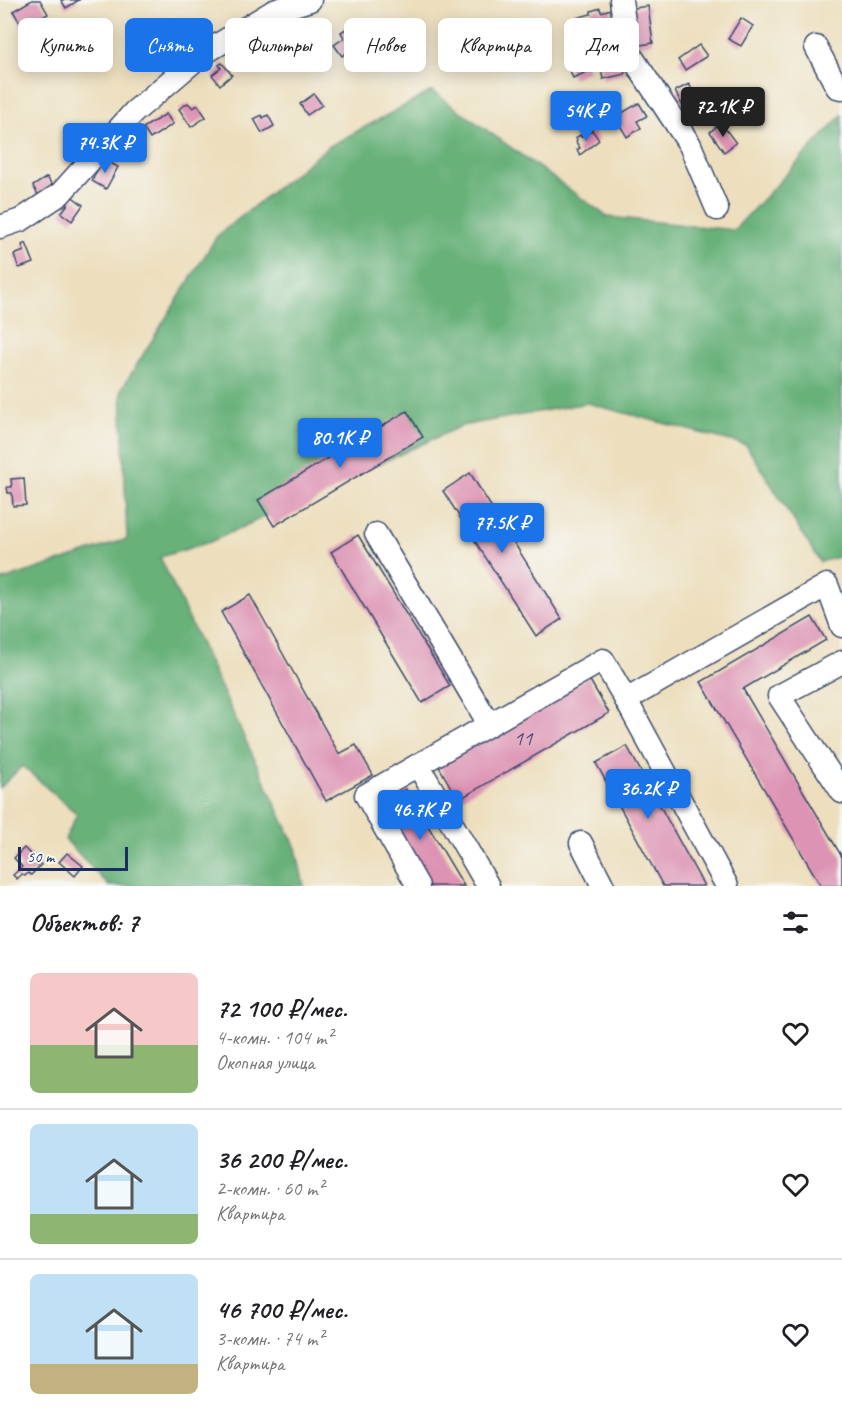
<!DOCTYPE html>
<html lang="ru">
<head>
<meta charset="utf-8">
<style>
	:root { --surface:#fff; --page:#f6f6f6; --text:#202124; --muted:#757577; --line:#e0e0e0; --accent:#1a73e8 }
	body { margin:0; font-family:Caveat,sans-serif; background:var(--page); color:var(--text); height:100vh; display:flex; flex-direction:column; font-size:22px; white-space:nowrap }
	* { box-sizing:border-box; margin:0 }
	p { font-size:20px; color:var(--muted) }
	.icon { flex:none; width:33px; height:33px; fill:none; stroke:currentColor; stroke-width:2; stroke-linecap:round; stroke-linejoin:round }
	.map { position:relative; height:886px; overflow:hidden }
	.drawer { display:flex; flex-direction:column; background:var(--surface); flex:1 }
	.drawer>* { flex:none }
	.banner { position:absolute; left:18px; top:18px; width:807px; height:54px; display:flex; gap:12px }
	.scale { position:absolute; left:18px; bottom:15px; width:110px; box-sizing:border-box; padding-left:6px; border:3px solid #1b2f5e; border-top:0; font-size:16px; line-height:21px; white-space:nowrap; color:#1b2f5e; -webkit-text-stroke:4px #f6f6f2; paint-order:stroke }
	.price { position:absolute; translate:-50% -51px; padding:0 14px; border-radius:6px; background:var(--accent); color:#fff; font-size:20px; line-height:39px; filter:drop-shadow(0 2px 3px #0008) }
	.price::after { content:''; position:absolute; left:50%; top:36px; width:18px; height:14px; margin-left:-9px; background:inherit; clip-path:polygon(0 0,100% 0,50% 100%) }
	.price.current { background:#222; color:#fff }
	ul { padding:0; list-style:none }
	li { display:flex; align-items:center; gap:18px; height:150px; padding:0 30px }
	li+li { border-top:2px solid var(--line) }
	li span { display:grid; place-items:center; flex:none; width:168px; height:120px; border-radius:9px; color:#555 }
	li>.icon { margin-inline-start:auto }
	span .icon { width:72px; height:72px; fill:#fffc; stroke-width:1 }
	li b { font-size:26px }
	h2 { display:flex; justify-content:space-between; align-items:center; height:72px; padding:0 30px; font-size:26px }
	.pill { padding:0 21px; border-radius:9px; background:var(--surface); box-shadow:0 3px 15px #0003; font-size:21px; line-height:54px }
	.pill.current { background:var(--accent); color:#fff }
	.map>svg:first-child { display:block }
	.forest { fill:#68b179; stroke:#42706c; stroke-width:1.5 }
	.building { fill:#dd93b3 }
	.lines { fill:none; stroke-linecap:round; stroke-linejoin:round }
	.minor-casing { stroke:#3a496c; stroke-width:25 }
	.minor { stroke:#fff; stroke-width:22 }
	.labels { text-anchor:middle; stroke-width:4.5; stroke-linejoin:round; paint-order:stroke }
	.number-label { font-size:21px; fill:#4c4873 }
</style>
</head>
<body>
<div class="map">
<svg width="842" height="886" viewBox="0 0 842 886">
	<rect width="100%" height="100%" fill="#f6f6f2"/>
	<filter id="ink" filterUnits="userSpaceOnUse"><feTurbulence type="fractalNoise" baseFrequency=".0167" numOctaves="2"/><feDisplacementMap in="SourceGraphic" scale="12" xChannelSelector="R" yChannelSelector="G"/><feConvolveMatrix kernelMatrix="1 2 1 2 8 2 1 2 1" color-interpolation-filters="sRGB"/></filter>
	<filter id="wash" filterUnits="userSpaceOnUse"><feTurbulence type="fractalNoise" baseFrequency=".008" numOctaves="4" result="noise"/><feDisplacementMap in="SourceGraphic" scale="24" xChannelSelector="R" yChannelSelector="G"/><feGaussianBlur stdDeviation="1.35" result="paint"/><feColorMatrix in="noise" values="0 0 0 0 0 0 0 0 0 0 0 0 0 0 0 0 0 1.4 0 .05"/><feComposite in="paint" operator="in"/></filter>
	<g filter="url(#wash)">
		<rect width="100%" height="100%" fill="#eddfbe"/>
		<!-- forest -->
		<path class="forest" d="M432,91L608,217L734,230L842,115V556L820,562L746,445L587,403L461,426L210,542L160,557L296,848L304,886H109L65,839L77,814L22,766L0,788V581L127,539L121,390L217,236L328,147Z"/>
		<g id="blocks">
			<!-- building -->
			<g class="building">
				<path d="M32,0H40L48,14L37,20L35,18L22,26L13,11Z"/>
				<path d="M61,0H79L66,8Z"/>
				<path d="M648,6L653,43L634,46L629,9Z"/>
				<path d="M600,8L601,12L611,9L617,33L590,40L588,30L576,33L573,26L578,25L576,18L591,14V11Z"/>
				<path d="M741,18L753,26L741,46L728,39Z"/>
				<path d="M317,25L319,29L322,27L326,33L323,35L326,39L305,52L296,38Z"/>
				<path d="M349,27L363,42L342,56L334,45L344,38L341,32Z"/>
				<path d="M699,45L707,56L685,70L678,60Z"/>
				<path d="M244,47L251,59L243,64L236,52Z"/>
				<path d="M581,50L589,71L573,78L564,56Z"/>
				<path d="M622,61L625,74L603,79L600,65Z"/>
				<path d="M222,63L232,75L220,85L212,75L221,68L219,65Z"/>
				<path d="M689,84L702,109L688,116L675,91Z"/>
				<path d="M314,94L322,105L307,115L300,104Z"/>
				<path d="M188,103L193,108L198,105L206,117L191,127L179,109Z"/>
				<path d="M639,103L647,116L637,121L641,128L627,137L615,117Z"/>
				<path d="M166,114L173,124L150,139L143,128Z"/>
				<path d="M262,115L263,118L268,115L274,126L262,133L254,119Z"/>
				<path d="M721,123L736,143L724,152L710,132Z"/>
				<path d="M592,130L599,140L580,155L577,150L580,148L576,142L577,140L576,138L580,135L581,137Z"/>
				<path d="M103,159L118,167L106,189L92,181Z"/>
				<path d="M47,177L56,191L41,200L33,186Z"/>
				<path d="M70,195L83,205L72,221L61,213L68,204L66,202Z"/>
				<path d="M26,243L34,263L19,268L14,255L24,251L22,245Z"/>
				<path d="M407,411L423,437L274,526L258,500Z"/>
				<path d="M470,473L562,619L536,636L443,491Z"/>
				<path d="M24,478L26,505L13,506L12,493H8L7,487H12L11,479Z"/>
				<path d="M358,535L450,686L422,703L331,552Z"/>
				<path d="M250,595L339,754L356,745L373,775L326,801L221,612Z"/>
				<path d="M812,617L826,640L743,689L842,857V886H821L701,682Z"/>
				<path d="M588,677L609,713L458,800L437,763Z"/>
				<path d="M627,746L704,886H663L596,763Z"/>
				<path d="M406,789L464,886H429L380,804Z"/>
				<path d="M24,848L41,865L31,875L28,873L25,876L22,874L17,879L13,875L22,867L14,858Z"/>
				<path d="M67,853L83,866L75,876L59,862Z"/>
			</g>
		</g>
	</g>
	<g filter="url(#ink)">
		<use href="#blocks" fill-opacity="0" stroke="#3a496c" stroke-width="1.5"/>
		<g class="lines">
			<defs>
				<g id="minor">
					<path d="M621,0L628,51L690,145L717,209"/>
					<path d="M816,47L837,87L842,88"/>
					<path d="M0,227L21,220L60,194L134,112L201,55L274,11L310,0"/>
					<path d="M376,534L489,724"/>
					<path d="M842,662L779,696L842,792"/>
					<path d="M626,700L727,886"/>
					<path d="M418,765L603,660L626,700L827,585L842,626"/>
					<path d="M581,843L603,886"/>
					<path d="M418,886L366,795L418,765L488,886"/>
				</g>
			</defs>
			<!-- minor casing -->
			<use href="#minor" class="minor-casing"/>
			<!-- minor -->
			<use href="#minor" class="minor"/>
		</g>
	</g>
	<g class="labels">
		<!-- number labels -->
		<g class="number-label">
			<text x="523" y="745">11</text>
		</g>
	</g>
</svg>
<div class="scale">50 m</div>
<b class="price current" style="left:723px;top:138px">72.1K ₽</b>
<b class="price" style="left:586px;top:142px">54K ₽</b>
<b class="price" style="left:105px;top:174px">74.3K ₽</b>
<b class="price" style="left:340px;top:469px">80.1K ₽</b>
<b class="price" style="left:502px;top:554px">77.5K ₽</b>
<b class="price" style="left:648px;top:820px">36.2K ₽</b>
<b class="price" style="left:420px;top:841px">46.7K ₽</b>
<div class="banner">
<a class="pill">Купить</a>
<a class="pill current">Снять</a>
<a class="pill">Фильтры</a>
<a class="pill">Новое</a>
<a class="pill">Квартира</a>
<a class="pill">Дом</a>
</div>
</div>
<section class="drawer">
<h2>Объектов: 7<svg class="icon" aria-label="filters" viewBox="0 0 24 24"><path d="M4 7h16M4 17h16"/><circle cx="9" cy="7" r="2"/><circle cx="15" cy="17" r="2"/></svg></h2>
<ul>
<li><span style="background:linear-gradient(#f6c9c9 60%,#8fb573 0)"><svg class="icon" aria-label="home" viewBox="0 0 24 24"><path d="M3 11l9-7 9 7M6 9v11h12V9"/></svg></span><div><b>72 100 ₽/мес.</b><p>4-комн. · 104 m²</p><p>Окопная улица</p></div><svg class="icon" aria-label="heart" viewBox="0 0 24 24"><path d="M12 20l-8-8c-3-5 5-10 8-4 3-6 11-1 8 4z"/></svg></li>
<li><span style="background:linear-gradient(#bfe0f5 75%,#8fb573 0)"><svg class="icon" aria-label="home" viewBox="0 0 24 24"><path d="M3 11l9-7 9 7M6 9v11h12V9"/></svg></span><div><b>36 200 ₽/мес.</b><p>2-комн. · 60 m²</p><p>Квартира</p></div><svg class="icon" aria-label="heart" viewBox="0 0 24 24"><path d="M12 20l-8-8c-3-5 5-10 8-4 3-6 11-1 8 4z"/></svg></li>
<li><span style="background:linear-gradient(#bfe0f5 75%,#c2b280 0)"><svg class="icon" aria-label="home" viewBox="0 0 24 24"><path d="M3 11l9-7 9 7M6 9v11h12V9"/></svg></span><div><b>46 700 ₽/мес.</b><p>3-комн. · 74 m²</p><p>Квартира</p></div><svg class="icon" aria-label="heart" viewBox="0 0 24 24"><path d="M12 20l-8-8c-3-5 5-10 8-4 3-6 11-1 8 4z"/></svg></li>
</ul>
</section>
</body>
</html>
